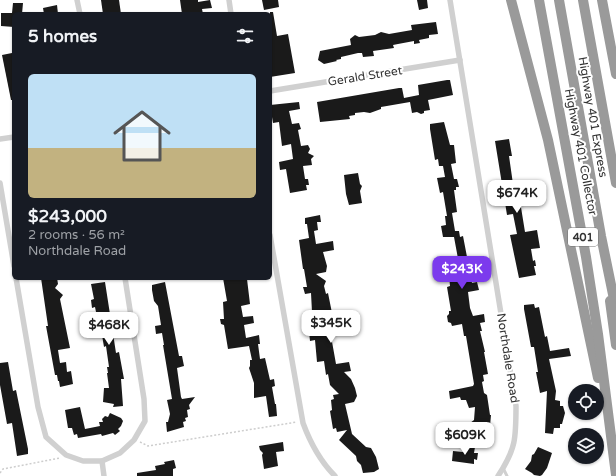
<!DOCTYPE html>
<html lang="en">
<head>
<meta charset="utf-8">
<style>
	:root { --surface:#171b24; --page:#20242c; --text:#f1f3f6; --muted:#9ea1a6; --line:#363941; --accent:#7c3aed }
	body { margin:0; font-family:"Varela Round",sans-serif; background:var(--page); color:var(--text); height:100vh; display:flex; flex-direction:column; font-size:15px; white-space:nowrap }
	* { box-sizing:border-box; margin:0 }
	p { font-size:13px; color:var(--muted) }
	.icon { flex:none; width:22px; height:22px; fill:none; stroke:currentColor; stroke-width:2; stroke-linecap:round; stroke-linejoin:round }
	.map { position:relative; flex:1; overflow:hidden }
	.sheet { position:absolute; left:12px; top:12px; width:260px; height:268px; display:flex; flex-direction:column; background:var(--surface); border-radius:6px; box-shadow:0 1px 3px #0004 }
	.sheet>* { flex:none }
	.fabs { position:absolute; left:568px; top:384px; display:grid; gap:8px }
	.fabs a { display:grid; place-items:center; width:36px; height:36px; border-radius:50%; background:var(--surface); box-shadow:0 1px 3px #0004; font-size:20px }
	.price { position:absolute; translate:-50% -34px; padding:0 9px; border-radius:8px; background:#fff; color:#222; font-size:13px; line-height:26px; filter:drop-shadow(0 1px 2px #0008) }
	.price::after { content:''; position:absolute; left:50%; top:24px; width:12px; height:9px; margin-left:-6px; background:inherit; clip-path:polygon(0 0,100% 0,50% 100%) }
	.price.on { background:var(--accent); color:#fff }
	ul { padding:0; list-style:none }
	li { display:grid; align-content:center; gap:8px; height:212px; padding:0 16px }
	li+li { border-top:1px solid var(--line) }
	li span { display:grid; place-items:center; height:124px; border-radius:6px; color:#555 }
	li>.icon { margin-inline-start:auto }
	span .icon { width:72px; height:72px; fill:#fffc; stroke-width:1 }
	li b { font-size:17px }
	h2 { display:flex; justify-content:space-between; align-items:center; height:48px; padding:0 16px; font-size:17px }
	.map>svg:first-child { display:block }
	.building { fill:#1a1a1a }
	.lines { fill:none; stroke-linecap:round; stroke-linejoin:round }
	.path { stroke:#cdcdcd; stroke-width:1.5; stroke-dasharray:2 2; stroke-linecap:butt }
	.service { stroke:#d0d0d0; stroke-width:3 }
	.minor { stroke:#d0d0d0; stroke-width:5.5 }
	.motorway { stroke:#9a9a9a; stroke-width:10 }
	.labels { text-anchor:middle; stroke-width:4; stroke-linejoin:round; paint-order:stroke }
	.shield { fill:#fff; stroke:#707070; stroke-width:1 }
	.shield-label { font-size:11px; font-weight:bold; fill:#333 }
	.street-label { font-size:12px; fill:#333; stroke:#fff }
</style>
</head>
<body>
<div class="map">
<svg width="616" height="476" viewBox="0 0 616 476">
	<rect width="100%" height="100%" fill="#fff"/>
	<!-- building -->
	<g class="building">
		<path d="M101,0H119L121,14H103Z"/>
		<path d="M180,0H198V2L210,0L212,8L202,9L203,14H182Z"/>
		<path d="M262,0H278L279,7L264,10Z"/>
		<path d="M417,0H427L428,8L419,10Z"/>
		<path d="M13,3H23L22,14H14V27L1,26V13H12Z"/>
		<path d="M57,5L58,14H44L43,8Z"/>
		<path d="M270,12H273L277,36L288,34L295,73L270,77Z"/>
		<path d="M436,22L438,34L429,35V38L419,40L420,43L414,44V41L398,44L393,45L394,48L373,51L374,56L363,57L362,53H358L341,57V59L336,60L337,61L324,64L318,60L320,51L351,45L350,39L355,35L359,37L375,35L381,32L389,34L412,30L411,25Z"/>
		<path d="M12,53L14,62V100H11L2,55Z"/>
		<path d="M447,80H450L453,95L428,100L430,110L424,111V113L421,114L417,112L412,113L410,102L381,107V109L370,113L364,112L355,113V115L349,116L350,119L320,122L317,102L399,88H402L404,98L419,95L418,85Z"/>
		<path d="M299,102L300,109L289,111L292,124L299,123L301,129L298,130L301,146L308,145L310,149L308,153L314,156L311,159L312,165L303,166L305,179H308L309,185H306L307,190L290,193L286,169L280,170L279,162L293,159L291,144L282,146L279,122L273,123L270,105Z"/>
		<path d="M444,122L450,145H454L456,163L451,164L454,179H457L459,187H456V190H454L457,212L452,213L455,231H459L460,237L463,236L472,283L477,282L479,290L468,292L470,308L473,316L484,314L485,322L480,323L482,331H480L485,352H484L488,374L483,375L484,381L482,382L484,393L487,395L490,415H491L490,426H488L485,441L472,440L473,427L470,423L474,420L475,407L469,408L466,400H461L460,397L450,399L449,391L473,386L474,384L466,336H464L462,324L452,326L451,323L448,322L447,316L449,314V311H451L447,287L450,286L448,266L459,264L454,237H443L441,226L446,225L445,216H447L443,192L440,193L437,178L445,177L443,166H439L438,159L435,160L430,129V124Z"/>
		<path d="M509,139L512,156H509L513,184L517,183L518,190L531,188L532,193L519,195L525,232L537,230L540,248L531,249L533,261L535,260L536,266H534L536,275L519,278L510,235L517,234L513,214L507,215L495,141Z"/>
		<path d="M358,173L360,184L362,186L360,191L362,203L349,205L346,194L344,175Z"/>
		<path d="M320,215L321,222H317L318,230L314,231L316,244L333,241L334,250L323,252L327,266L326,272L316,274L326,281L324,286L326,294L328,293L335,328L336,335L331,336L336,364L349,362L351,371L344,372L351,379L355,388L357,396L354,402L345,404L352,434L366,447L371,448L376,457L379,469L374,472L363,473L361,465L357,461L356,456L339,440L347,430L337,432L336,428L333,429L330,411L332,410L331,400L334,399L333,395L339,394L330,385L328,374L326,375L324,361L317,362L315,340L310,341L309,332L319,331L316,311L312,312L311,293L305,294L303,287H307L304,269H303L299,240L309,238L307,224H305V218Z"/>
		<path d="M41,278H57L58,284L55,288L63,295L60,299L70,348L58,350L60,363L66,362L67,372L71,371L73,384L60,387L59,381H58L57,375H55L46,326H48Z"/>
		<path d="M223,278H238V280L247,279L250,304L241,306L243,317L253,316L254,323L244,325L246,338L259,335L260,344H258L260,359L265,358L270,380L274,379L275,386L272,387L275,404H276L277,416L269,417L266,396L254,398V383L249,368L250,366V360H252L249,346L228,349L224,325L221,324L220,319H224L223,302L227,301Z"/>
		<path d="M105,282L116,353L119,352L124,379H121L123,406L113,407L114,404L103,402L104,388H109L107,373H108L107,367H109L106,346L104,347L102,335L99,333L98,330L100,328L98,312H96L95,307L92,308L91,300L94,299L91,284Z"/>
		<path d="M165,282L179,356H182L184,366L177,368L181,397L182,399L195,397L189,405L190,409L187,410L188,417L185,418L186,421L183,422L184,427L167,432L166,422H168L170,414L167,400L172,399L163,345H164L162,333L156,334L155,326L161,325L158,306L154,301L152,290V285Z"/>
		<path d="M534,304L535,308L539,307L545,337L547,336L550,351L569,348L571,356L549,359L556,391L555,400L560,401V406H563L565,413L562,424H560V428H554L553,434L545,433L547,391L540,393L536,372H538L534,347H531L524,309V305Z"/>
		<path d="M8,362L13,391L16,390L28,449V454L17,456L12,423L7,424L0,385V363Z"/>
		<path d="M80,407L85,429L100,426L99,422H103L102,419L105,416L108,417L110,413L121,418L123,421L121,426L118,429L120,431L115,435L113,433L102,436L101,434L78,438L77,434L74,435L72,428H68L65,410Z"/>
		<path d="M283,442L284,451L276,452L278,466L264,469L262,455L263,453L260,450L259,446Z"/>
		<path d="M464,446L475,447L474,453H478L477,460L474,459V464L452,461L453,451L463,452Z"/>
		<path d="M538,447L552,453L547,468L542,475L540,476L534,475L532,473L525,469L531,461L532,455L534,454Z"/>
		<path d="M174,460L176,468L173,469V476H137V473L156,470L155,466L165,464L164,462Z"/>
	</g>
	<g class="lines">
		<!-- path -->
		<g class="path">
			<path d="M140,442L148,446L297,422"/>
			<path d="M0,473L3,469L60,458"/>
		</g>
		<!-- service -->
		<path class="service" d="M503,468L507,476"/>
		<!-- minor -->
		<g class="minor">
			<path d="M77,0L80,14"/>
			<path d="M229,0L231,14"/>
			<path d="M450,0L516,406C516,438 516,449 498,476"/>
			<path d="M270,91L460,60"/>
			<path d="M0,139L14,137"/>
			<path d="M0,183L14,266"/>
			<path d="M270,235L303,423C310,442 320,461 335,476"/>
			<path d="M16,278L38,407L46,437L66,455L83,461H102L120,453L134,440L145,421L144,399L125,278"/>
			<path d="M102,461L104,476"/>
		</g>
		<!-- motorway -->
		<g class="motorway">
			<path d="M511,0L548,140L598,378"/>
			<path d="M539,0L586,257L598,334L616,475"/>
			<path d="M559,0L601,236L616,309"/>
			<path d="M583,0L616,183"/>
			<path d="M602,0L616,74"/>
			<path d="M610,301L616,345"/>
		</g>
	</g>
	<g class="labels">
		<!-- shield labels -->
		<rect class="shield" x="568" y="228" width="30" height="18" rx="3"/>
		<g class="shield-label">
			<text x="583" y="241">401</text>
		</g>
		<!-- street labels -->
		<g class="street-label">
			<text transform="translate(365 76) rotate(-9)" y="4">Gerald Street</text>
			<text transform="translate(593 117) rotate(80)" y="4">Highway 401 Express</text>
			<text transform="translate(581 152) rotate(79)" y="4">Highway 401 Collector</text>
			<text transform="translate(508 358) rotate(81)" y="4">Northdale Road</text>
		</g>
	</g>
</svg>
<div class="fabs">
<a><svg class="icon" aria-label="locate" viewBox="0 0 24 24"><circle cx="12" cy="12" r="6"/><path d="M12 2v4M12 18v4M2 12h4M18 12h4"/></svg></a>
<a><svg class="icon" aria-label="layers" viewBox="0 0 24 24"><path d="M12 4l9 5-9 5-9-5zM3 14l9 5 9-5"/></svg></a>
</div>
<b class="price" style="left:517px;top:214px">$674K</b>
<b class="price on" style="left:462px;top:290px">$243K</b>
<b class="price" style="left:331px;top:344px">$345K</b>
<b class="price" style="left:109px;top:346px">$468K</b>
<b class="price" style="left:465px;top:456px">$609K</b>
<section class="sheet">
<h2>5 homes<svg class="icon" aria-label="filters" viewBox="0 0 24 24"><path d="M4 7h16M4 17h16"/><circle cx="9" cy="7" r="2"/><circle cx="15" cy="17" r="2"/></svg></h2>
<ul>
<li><span style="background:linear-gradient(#bfe0f5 60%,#c2b280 0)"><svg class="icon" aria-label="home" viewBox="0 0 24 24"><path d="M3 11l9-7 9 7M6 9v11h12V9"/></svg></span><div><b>$243,000</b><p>2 rooms · 56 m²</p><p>Northdale Road</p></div></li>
</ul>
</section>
</div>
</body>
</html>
